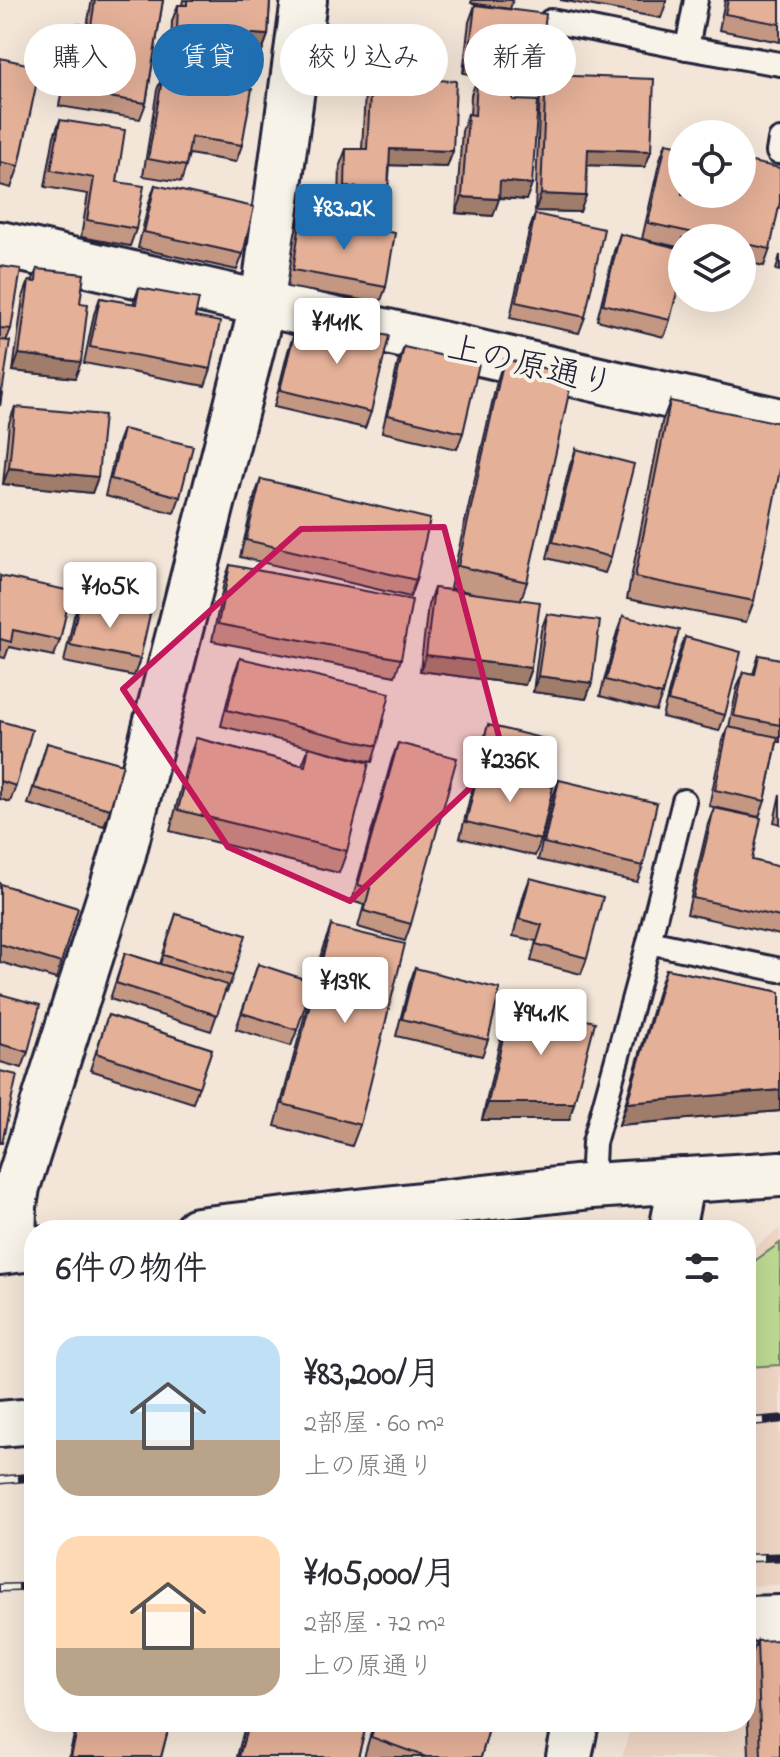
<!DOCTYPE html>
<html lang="ja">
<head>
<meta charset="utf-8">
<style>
	:root { --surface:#fff; --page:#f7f7f7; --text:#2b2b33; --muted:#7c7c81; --accent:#1f6fb2 }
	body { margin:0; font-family:"Indie Flower","Klee One",sans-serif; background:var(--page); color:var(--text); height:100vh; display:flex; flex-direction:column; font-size:30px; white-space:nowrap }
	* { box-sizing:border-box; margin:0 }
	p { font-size:26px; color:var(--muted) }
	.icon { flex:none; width:44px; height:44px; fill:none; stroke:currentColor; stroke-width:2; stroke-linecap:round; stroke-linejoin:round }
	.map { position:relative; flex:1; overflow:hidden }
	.side { position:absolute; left:24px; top:1220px; width:732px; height:512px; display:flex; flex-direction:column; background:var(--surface); border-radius:32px; box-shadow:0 8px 32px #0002 }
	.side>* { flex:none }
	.banner { position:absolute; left:24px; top:24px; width:732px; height:72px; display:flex; gap:16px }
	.buttons { position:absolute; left:668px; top:120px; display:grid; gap:16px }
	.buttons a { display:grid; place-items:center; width:88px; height:88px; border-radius:50%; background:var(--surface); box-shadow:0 8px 32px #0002; font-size:40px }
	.price { position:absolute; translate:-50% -68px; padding:0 18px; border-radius:8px; background:#fff; color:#222; font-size:26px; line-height:52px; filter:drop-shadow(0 2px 4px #0008) }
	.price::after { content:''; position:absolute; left:50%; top:48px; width:24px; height:18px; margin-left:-12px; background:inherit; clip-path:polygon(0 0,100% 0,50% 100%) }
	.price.on { background:var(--accent); color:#fff }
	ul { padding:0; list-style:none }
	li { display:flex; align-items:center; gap:24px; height:200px; padding:0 32px }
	li span { display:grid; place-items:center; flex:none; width:224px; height:160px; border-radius:24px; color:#555 }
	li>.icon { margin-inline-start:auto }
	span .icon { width:96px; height:96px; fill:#fffc; stroke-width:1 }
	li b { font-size:34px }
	h2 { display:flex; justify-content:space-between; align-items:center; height:96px; padding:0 32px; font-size:34px }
	.chip { padding:0 28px; border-radius:36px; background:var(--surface); box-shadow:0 8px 32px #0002; font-size:28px; line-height:72px }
	.chip.on { background:var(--accent); color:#fff }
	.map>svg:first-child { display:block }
	.built { fill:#eed6c5 }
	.green { fill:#bdda92; stroke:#707e66; stroke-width:2 }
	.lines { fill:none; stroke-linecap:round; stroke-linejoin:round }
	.service-casing { stroke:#22223b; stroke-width:28 }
	.minor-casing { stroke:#22223b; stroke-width:50 }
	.tertiary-casing { stroke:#22223b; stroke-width:50 }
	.service { stroke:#f7f3e8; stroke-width:22 }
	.minor { stroke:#f7f3e8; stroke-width:44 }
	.tertiary { stroke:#f7f3e8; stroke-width:44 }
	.rail-casing { stroke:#22223b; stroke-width:9 }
	.rail { stroke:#f7f3e8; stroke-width:6; stroke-dasharray:18; stroke-linecap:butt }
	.wall { fill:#c49783; stroke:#22223b; stroke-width:2 }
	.shaded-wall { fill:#a07b6a; stroke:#22223b; stroke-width:2 }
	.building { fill:#e4b098; stroke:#22223b; stroke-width:2 }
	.marked { fill:#c2185b; fill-opacity:0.2; stroke:#c2185b; stroke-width:6; stroke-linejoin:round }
	.labels { text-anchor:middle; stroke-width:8; stroke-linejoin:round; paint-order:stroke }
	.street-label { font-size:34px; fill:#22223b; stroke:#f7f3e8 }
</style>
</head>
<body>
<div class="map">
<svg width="780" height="1757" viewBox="0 0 780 1757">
	<rect width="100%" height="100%" fill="#f3e6d8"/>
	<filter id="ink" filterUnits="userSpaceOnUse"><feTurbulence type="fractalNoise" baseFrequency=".0125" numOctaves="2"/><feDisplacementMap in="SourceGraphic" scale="16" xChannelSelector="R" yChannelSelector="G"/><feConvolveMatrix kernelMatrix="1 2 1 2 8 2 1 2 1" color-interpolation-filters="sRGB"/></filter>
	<g filter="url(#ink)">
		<!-- built -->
		<g class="built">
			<path d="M780,1228V1585L746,1586V1254Z"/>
			<path d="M780,1659V1757H622L632,1722H746V1660Z"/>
		</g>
		<!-- green -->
		<path class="green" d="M780,1243V1365L746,1367V1267Z"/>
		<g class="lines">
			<defs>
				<g id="service">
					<path d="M696,0L687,48L780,64"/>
					<path d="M551,21L687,48"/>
					<path d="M778,152L780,140"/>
					<path d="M649,942L780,970"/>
					<path d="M592,1186L594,1143L649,942L684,801"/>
				</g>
				<g id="minor">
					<path d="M0,244L780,421"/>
					<path d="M13,1250L14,1206L17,1187L122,858L263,303L304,0"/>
					<path d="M0,1424L34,1421"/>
					<path d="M746,1619L780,1618"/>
				</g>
				<g id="tertiary">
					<path d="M197,1230L592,1186L780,1174"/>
					<path d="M672,1230L682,1180"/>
					<path d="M0,1252L34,1248"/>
					<path d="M569,1757L576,1722"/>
				</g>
			</defs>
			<!-- service casing -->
			<use href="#service" class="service-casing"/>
			<!-- minor casing -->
			<use href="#minor" class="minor-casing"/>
			<!-- tertiary casing -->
			<use href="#tertiary" class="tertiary-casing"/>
			<!-- service -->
			<use href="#service" class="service"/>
			<!-- minor -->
			<use href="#minor" class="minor"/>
			<!-- tertiary -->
			<use href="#tertiary" class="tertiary"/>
			<defs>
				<g id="rail">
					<path d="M746,1422L780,1419"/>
					<path d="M0,1480L34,1477"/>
					<path d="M746,1558L780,1557"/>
					<path d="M0,1588L34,1587"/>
				</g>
			</defs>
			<!-- rail casing -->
			<use href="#rail" class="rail-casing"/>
			<!-- rail -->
			<use href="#rail" class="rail"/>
		</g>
		<!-- wall -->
		<g class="wall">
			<path d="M92,0H163L146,103L140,119L59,106L70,40L76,24L87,26Z"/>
			<path d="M183,0H270L268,35L262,51L237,49V59L231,75L170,72L172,21L178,5H182Z"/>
			<path d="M472,0H513L510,9L471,3Z"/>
			<path d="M560,0H667L661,18Z"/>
			<path d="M725,0H780V42L719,30Z"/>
			<path d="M475,5L536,67L511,63L505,79L463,73L469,22Z"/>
			<path d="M0,58L19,166L11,188L0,185Z"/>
			<path d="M163,74L242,145L236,162L189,154L186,166L181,182L143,176L157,90Z"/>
			<path d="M546,75L651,151L645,167L587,165L580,212L535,211L540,91Z"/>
			<path d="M371,77L453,151L447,167L390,165L388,189L382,205L339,203L340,165L346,149H362L365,93Z"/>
			<path d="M477,79L513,100L526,200L499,198L493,216L456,213L462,131L468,114L470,115L471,95Z"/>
			<path d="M60,120L117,182L136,229L130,246L81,237L88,194L45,187L54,136Z"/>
			<path d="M666,143L770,249L764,266L742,261V238H682V248L642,239L660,159Z"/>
			<path d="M155,185L243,254L237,270L138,248L149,202Z"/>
			<path d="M535,214L585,317L579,333L510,318L529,231Z"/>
			<path d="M301,217L386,287L380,303L287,287L295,233Z"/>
			<path d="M620,234L670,320L664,337L597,320L614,251Z"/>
			<path d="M780,255V271L776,270Z"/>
			<path d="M0,266L11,329L6,341L0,406Z"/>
			<path d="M37,269L80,303L75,378L13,371L23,297L29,281L32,282Z"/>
			<path d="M139,288L195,317L211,369L205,386L84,363L94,314L100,298L133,304Z"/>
			<path d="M321,320L371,412L365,428L274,407L288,351L294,334L314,339Z"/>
			<path d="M404,347L463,433L457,449L382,432L398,363Z"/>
			<path d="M504,359L527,582L521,599L531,668L525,685L420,671L428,605L434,588L473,593L450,588L497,381Z"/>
			<path d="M670,401L754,601L746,622L627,599L662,422Z"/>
			<path d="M15,407L98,477L92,493L3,484L9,423Z"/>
			<path d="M123,429L180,497L174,513L105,496L117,445Z"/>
			<path d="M576,449L611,557L605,573L547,558L570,465Z"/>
			<path d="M261,479L416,580L410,597L240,557L255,495Z"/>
			<path d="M230,565L401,659L395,676L212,641L224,582Z"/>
			<path d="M0,576L60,640L54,656L9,647L5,658L0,657Z"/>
			<path d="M80,600L140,659L134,676L64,662L74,616Z"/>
			<path d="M547,614L592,683L586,699L533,692L541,630Z"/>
			<path d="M623,616L662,695L656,711L600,696L617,632Z"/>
			<path d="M685,637L725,715L719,731L662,717L679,653Z"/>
			<path d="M759,655L780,659V742H777L765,801L759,817L709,806L722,743L728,727H729L737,688L743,672L753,674Z"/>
			<path d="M240,658L377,746L372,762L311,748L347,851L339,873L170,831L188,760L196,738L302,765L309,747L221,726L234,674Z"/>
			<path d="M0,721L16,786L10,802L0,799Z"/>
			<path d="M488,725L535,773L532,781L541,840L535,856L460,838L473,785L479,768L531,781L475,766Z"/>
			<path d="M47,743L110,809L104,826L28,804Z"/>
			<path d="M398,743L411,924L405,941L358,927L364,905L352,901L392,759Z"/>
			<path d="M559,780L643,866L637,882L538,860L553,796Z"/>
			<path d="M780,794V824L774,822Z"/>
			<path d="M714,808L752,860L780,867V935L687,914L708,824Z"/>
			<path d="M530,878L587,958L581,974L531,961L536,941L513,936L524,894Z"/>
			<path d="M0,884L61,963L56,979L0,962Z"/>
			<path d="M176,914L233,976L227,992L225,991L211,1031L110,999L125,953L160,964Z"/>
			<path d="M331,926L360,1125L352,1146L275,1126L323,947Z"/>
			<path d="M258,964L297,1030L291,1046L236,1029Z"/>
			<path d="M415,968L488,1040L482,1056L396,1036L409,985Z"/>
			<path d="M666,969L780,992V1111L619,1125L658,991Z"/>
			<path d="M0,994L28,1052L22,1068L0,1062Z"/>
			<path d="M511,1003L574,1103L569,1120H482L505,1019Z"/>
			<path d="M108,1015L212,1049L193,1103L90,1070Z"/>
			<path d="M757,1641L780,1757H749L746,1670Z"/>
			<path d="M77,1722H170L161,1757H69Z"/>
			<path d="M246,1722H367L358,1757H237Z"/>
			<path d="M374,1722H491L481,1757H364Z"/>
		</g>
		<!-- shaded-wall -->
		<g class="shaded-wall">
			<path d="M238,33L268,35L262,51L232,49Z"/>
			<path d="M512,46L542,50L536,67L511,63L505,79L463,73L469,57Z"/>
			<path d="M176,55L237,59L231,75L170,72Z"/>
			<path d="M390,149L453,151L447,167L384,165Z"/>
			<path d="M588,149L651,151L645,167L582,165Z"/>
			<path d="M500,181L532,184L526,200L494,197Z"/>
			<path d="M345,187L388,189L382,205L339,203Z"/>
			<path d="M541,194L586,196L580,212L535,211Z"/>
			<path d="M462,197L499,199L493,216L456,213Z"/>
			<path d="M19,354L81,362L75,378L13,371Z"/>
			<path d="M9,468L98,477L92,493L3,484Z"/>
			<path d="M426,655L531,668L525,685L420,671Z"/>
			<path d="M538,676L592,683L586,699L533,692Z"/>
			<path d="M780,1090V1111L619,1125L627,1103Z"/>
			<path d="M488,1103H574L569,1120H482Z"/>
		</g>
		<!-- building -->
		<g class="building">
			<path d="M95,0H163L146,103L65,90L76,24L91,26Z"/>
			<path d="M187,0H270L268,35L238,33L237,59L176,55L178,5H187Z"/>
			<path d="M728,0H780V24L725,14Z"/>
			<path d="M475,5L546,14L542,50L512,46L511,63L469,57Z"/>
			<path d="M0,58L40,67L19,166L0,162Z"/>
			<path d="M163,74L252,89L242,145L191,137L186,166L148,159Z"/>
			<path d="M546,75L654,79L651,151L588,149L586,196L541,194Z"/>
			<path d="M371,77L456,81L453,151L390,149L388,189L345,187L346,149H367Z"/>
			<path d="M477,79L514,81L513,100L538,101L532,184L500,181L499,199L462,197L468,114L475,115Z"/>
			<path d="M60,120L125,130L117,182L144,186L136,229L87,220L94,178L51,170Z"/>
			<path d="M666,143L682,146V194H742V160L780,168V202L770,249L742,243V238H717L648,223Z"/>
			<path d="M155,185L254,207L243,254L144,232Z"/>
			<path d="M535,214L604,229L585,317L516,302Z"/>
			<path d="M301,217L395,233L386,287L293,270Z"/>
			<path d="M620,234L682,249V272L670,320L603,304Z"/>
			<path d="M0,266L21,269L11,329L0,328Z"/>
			<path d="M37,269L84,274L80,303L88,304L81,362L19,354L29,281L36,282Z"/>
			<path d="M139,288L199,299L195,317L220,322L211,369L90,347L100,298L136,304Z"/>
			<path d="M321,320L389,336L371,412L280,390L294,334L316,339Z"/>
			<path d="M0,340L10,341L0,406Z"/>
			<path d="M404,347L479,364L463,433L388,415Z"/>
			<path d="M504,359L573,375L527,582L458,566Z"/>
			<path d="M670,401L780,423V470L754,601L635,577Z"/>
			<path d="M15,407L104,415L98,477L9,468Z"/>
			<path d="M123,429L193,446L180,497L111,479Z"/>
			<path d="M576,449L634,464L611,557L553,542Z"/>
			<path d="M261,479L430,519L416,580L246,540Z"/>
			<path d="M230,565L412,600L401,659L218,624Z"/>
			<path d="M0,576L71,591L60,640L13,630L11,642L0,639Z"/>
			<path d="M434,588L540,602L531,668L426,655Z"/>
			<path d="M80,600L150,614L140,659L70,645Z"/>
			<path d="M547,614L600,621L592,683L538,676Z"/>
			<path d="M623,616L679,630L662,695L606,680Z"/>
			<path d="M685,637L741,652L725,715L668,701Z"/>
			<path d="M759,655L780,659V725L734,716L743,672L755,674Z"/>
			<path d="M240,658L390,693L377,746L227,710Z"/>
			<path d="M0,721L32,730L16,786L0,781Z"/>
			<path d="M488,725L545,739L535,773L479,758Z"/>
			<path d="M728,727L778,737L765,801L715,790Z"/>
			<path d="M196,738L305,766L309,747L369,763L347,851L178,810Z"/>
			<path d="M47,743L123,764L110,809L34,788Z"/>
			<path d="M398,743L457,758L411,924L364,911L370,888L358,885Z"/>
			<path d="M479,768L553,787L541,840L466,822Z"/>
			<path d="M559,780L657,803L643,866L544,843Z"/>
			<path d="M714,808L761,818L752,860L780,867V917L693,898Z"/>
			<path d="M530,878L603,897L587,958L536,944L542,925L519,919Z"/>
			<path d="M0,884L78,908L61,963L0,944Z"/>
			<path d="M176,914L246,935L233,976L163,955Z"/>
			<path d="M331,926L405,944L360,1125L283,1104Z"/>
			<path d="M125,953L227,985L217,1015L116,983Z"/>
			<path d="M258,964L313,982L297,1030L242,1013Z"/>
			<path d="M415,968L500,989L488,1040L402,1019Z"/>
			<path d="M666,969L780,992V1090L627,1103Z"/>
			<path d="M0,994L40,1005L28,1052L0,1044Z"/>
			<path d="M511,1003L595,1022L574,1103H488Z"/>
			<path d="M108,1015L212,1049L199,1087L96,1053Z"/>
			<path d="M0,1071L17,1075L2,1143H0Z"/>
			<path d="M780,1640V1757H761L757,1641Z"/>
			<path d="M79,1722H170L161,1757H71Z"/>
			<path d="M249,1722H367L358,1757H239Z"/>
			<path d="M376,1722H491L481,1757H426L371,1737Z"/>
		</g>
	</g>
	<!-- marked area -->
	<path class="marked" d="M444,527L504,756L350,901L228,847L123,689L301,529Z"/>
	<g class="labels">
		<!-- street labels -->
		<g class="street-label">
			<text transform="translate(531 364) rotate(13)" y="12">上の原通り</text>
		</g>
	</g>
</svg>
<div class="buttons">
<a><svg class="icon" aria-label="locate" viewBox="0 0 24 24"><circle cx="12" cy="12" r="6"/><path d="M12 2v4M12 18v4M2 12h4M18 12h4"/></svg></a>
<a><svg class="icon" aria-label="layers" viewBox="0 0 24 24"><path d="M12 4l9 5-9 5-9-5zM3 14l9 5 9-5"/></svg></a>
</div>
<b class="price on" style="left:344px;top:252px">¥83.2K</b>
<b class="price" style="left:337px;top:366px">¥141K</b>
<b class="price" style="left:110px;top:630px">¥105K</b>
<b class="price" style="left:510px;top:804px">¥236K</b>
<b class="price" style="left:345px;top:1025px">¥139K</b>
<b class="price" style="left:541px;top:1057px">¥94.1K</b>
<div class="banner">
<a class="chip">購入</a>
<a class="chip on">賃貸</a>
<a class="chip">絞り込み</a>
<a class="chip">新着</a>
</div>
<section class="side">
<h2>6件の物件<svg class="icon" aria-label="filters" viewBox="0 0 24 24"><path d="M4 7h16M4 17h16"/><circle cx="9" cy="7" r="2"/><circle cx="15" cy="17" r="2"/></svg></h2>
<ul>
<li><span style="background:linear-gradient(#bfe0f5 65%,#b9a48a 0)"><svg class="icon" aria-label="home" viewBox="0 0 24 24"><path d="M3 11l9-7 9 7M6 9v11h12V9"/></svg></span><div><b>¥83,200/月</b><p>2部屋 · 60 m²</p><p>上の原通り</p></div></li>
<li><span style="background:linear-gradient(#ffd9b3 70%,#b9a48a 0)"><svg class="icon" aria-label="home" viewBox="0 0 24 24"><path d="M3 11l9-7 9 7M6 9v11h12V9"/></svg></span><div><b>¥105,000/月</b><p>2部屋 · 72 m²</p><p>上の原通り</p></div></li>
</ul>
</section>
</div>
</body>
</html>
